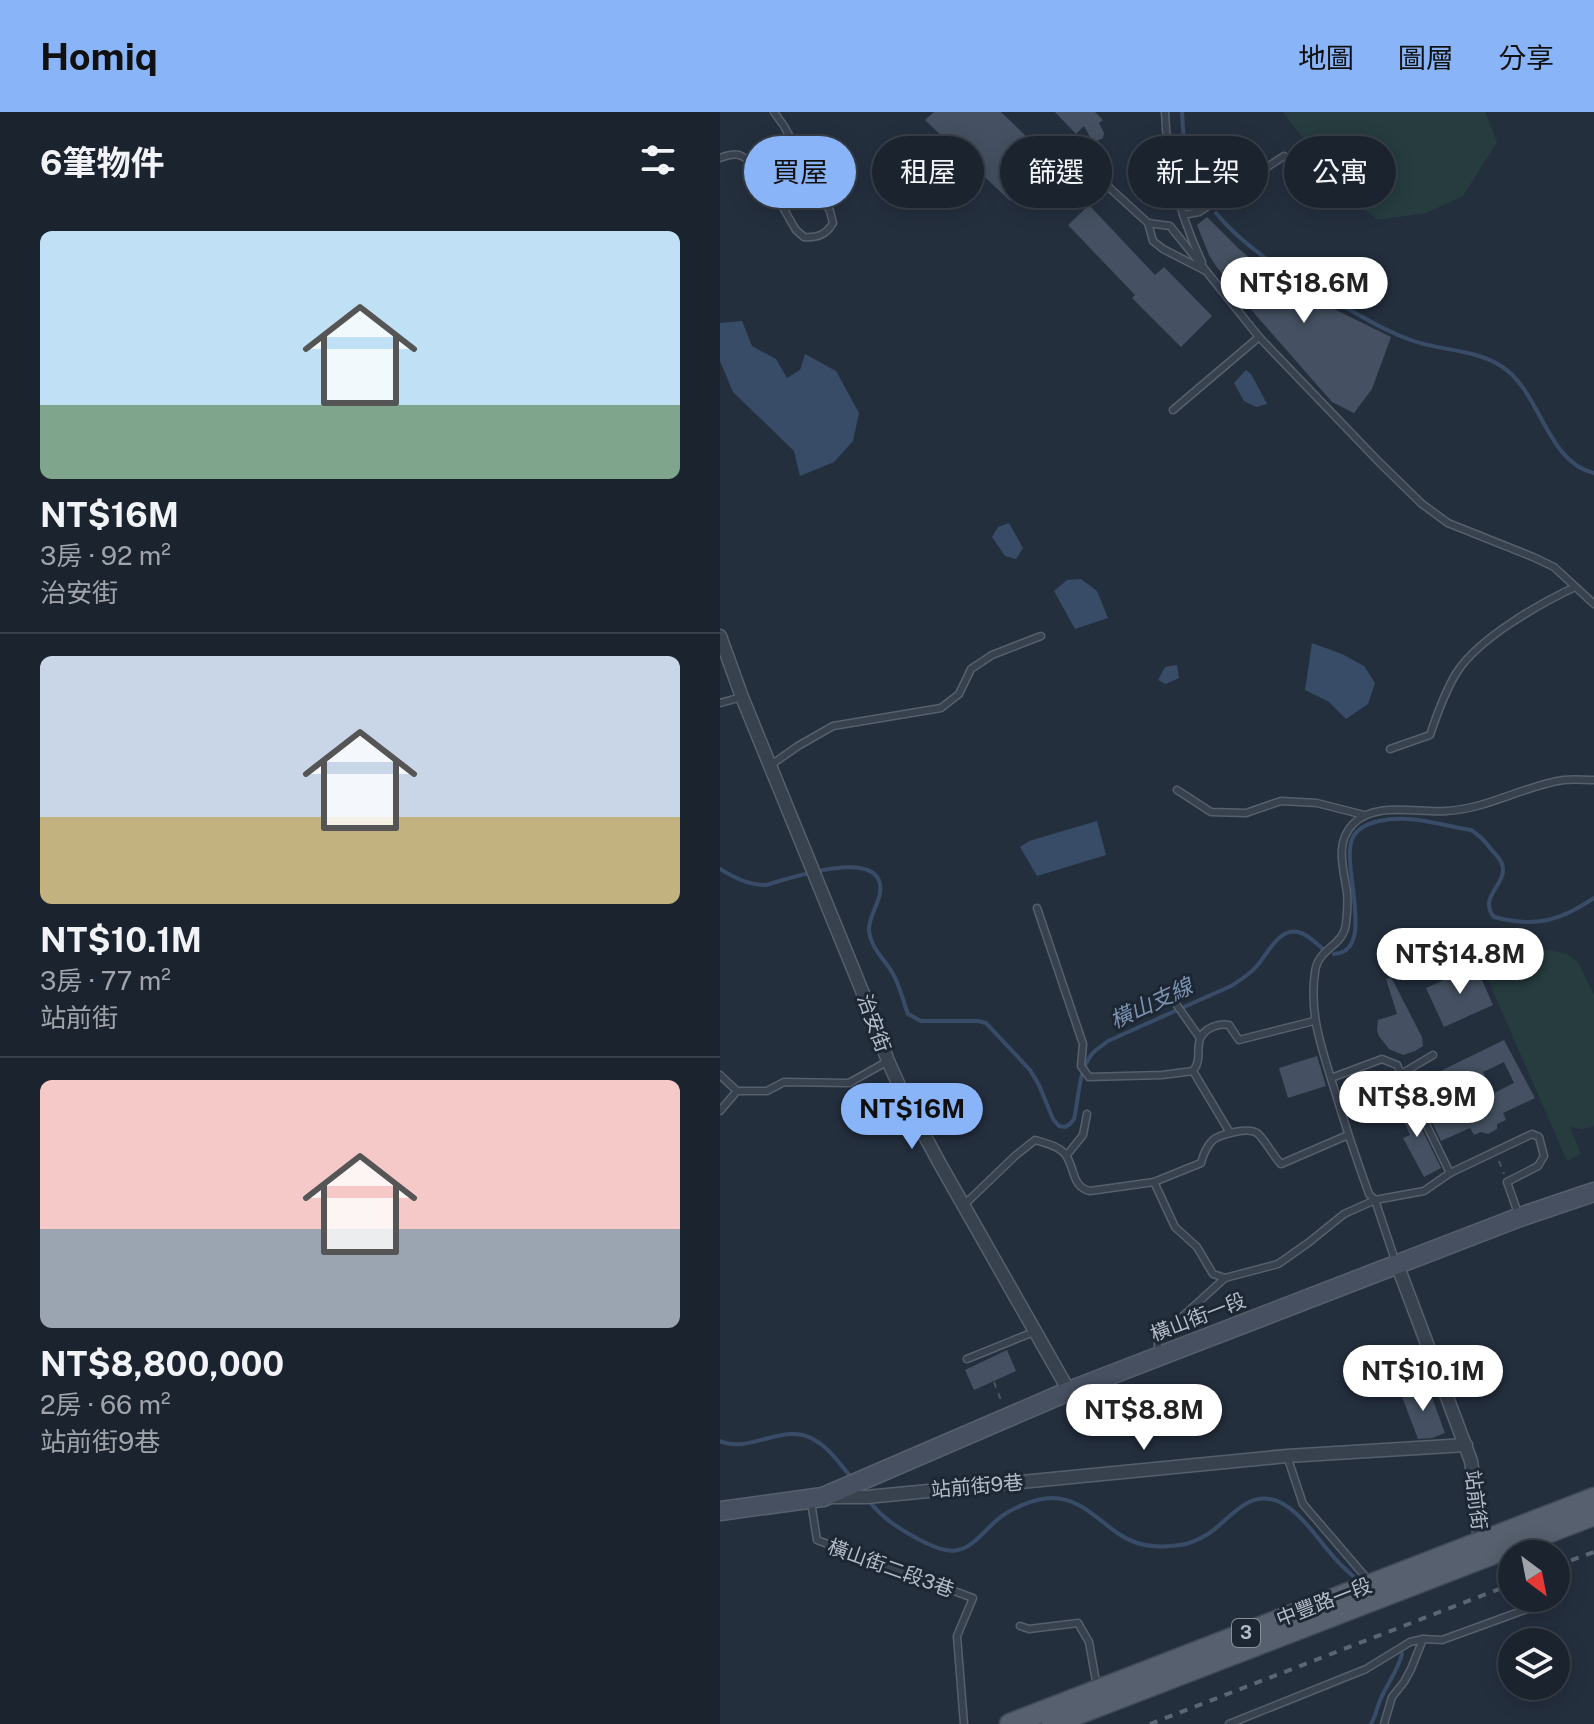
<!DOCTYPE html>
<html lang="zh-TW">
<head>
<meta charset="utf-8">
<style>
	:root { --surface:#1b232e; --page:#242b36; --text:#f1f3f6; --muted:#a0a4aa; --line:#39404a; --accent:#8ab4f8 }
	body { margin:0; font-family:"Public Sans","Noto Sans TC",sans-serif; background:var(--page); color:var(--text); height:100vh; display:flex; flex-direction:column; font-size:30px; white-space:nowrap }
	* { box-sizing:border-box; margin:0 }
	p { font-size:26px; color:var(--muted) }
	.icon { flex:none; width:44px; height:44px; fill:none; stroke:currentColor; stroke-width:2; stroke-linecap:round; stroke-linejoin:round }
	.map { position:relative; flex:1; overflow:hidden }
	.details { display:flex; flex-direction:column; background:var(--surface); width:720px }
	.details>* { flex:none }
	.banner { position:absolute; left:24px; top:24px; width:730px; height:72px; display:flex; gap:16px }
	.needle { width:52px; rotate:148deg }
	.controls { position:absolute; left:778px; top:1428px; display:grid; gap:16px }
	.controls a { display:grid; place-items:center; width:72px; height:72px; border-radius:50%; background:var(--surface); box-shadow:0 4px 20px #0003,0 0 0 2px var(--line); font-size:40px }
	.price { position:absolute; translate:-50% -68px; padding:0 18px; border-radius:28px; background:#fff; color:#222; font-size:26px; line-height:52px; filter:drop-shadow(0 2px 4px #0008) }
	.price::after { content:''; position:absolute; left:50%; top:48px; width:24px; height:18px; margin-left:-12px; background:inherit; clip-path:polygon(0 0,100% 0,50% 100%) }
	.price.active { background:var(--accent); color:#111 }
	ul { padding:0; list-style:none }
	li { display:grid; align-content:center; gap:16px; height:424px; padding:0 40px }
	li+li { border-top:2px solid var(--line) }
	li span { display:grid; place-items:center; height:248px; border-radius:12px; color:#555 }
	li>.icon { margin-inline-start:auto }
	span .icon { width:144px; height:144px; fill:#fffc; stroke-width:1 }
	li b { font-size:34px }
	h2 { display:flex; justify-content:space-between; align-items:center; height:96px; padding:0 40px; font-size:34px }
	.chip { padding:0 28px; border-radius:36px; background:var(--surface); box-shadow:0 4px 20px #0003,0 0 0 2px var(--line); font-size:28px; line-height:72px }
	.chip.active { background:var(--accent); color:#111 }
	header { display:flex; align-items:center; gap:48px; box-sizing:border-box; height:112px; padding:0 40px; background:var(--accent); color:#111 }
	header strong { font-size:38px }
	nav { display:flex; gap:44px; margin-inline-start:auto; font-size:28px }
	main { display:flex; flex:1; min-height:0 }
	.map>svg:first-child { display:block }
	.green { fill:#263c3f }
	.water { fill:#394c67 }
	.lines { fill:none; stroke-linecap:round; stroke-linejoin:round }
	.stream { stroke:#394c67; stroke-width:4 }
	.building { fill:#455162; fill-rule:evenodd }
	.lane-casing { stroke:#565f6c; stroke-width:9 }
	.street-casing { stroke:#565f6c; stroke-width:15 }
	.secondary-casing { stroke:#565f6c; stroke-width:21 }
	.primary-casing { stroke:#414a57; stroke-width:23 }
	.path { stroke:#44595c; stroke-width:2; stroke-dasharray:6 6; stroke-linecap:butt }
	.lane { stroke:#38414e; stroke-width:6 }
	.street { stroke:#38414e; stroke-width:12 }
	.secondary { stroke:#465061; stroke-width:18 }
	.primary { stroke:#56606e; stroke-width:20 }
	.rail { stroke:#5a6575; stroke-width:4; stroke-dasharray:8 8; stroke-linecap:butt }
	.labels { text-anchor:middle; stroke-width:6; stroke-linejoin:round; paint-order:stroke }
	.shield { fill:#1d2633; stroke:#878f9c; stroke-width:2 }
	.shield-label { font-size:18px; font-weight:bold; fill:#b4bcc9 }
	.street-label { font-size:20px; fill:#b4bcc9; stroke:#1d2633 }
	.water-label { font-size:22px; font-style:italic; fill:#7c92b1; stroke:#1d2633 }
</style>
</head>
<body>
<header>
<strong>Homiq</strong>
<nav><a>地圖</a><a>圖層</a><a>分享</a></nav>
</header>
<main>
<section class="details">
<h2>6筆物件<svg class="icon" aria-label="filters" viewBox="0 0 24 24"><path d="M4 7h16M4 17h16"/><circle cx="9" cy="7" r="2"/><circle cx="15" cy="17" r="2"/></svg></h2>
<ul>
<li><span style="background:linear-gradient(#bfe0f5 70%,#7fa58c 0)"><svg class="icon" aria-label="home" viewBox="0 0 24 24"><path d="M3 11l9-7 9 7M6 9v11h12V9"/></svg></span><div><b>NT$16M</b><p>3房 · 92 m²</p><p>治安街</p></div></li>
<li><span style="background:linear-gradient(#c9d6e8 65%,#c2b280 0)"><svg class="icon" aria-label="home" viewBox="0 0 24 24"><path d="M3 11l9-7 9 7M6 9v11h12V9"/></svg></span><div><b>NT$10.1M</b><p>3房 · 77 m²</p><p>站前街</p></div></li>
<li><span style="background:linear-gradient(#f6c9c9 60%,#9aa5b1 0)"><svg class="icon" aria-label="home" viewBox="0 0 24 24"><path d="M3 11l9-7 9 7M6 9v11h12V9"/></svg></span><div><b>NT$8,800,000</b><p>2房 · 66 m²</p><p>站前街9巷</p></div></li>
</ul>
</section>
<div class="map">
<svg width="874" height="1612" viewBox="0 0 874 1612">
	<rect width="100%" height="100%" fill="#242f3e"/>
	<!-- green -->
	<g class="green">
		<path d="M563,0H765L777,30L743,84L706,101L658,108L627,85Z"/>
		<path d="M811,838H831L846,842L858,850L874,883V1014L862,1017L850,1015L861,1042L847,1049L762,854L777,847L783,863L794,848Z"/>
	</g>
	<!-- water -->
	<g class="water">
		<path d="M22,209L32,234L56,247L67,266L80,258L85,242L116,259L139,301L133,329L114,350L80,364L74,339L13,280L0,249V211Z"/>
		<path d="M526,258L531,262L547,292L536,295L524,289L514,271Z"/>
		<path d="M289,411L303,436L296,447L285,444L272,425L278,415Z"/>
		<path d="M361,467L377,479L388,506L355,517L334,479L347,468Z"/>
		<path d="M592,531L622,542L644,554L655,571L648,592L626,607L609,590L585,578Z"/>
		<path d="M457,553L459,566L446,572L438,568L445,555Z"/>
		<path d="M377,709L386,743L317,764L300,735L309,729Z"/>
	</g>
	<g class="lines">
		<!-- stream -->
		<g class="stream">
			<path d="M462,0C464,32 463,58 484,84"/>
			<path d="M496,101C528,140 580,170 623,194C644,206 665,219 688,227C717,239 753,236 781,254C821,279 826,350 874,361"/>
			<path d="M0,757C15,766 28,773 46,773C67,767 153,737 160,772C163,788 148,803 149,819C151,837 165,847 173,862C180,874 183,889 188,902L201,909H258L266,911L310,958L319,973L333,1007L339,1014L345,1015L350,1012L354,1007C359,987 358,959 372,942C376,937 383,933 388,929L511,874C520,868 529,863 536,855C547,843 559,815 578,820C588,822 597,832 604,838"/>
			<path d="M614,842C658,840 619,750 633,725C638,716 650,711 659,709C689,702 721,713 751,718C759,723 765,729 770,736C774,741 780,746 782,752C789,772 757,784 774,805C815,816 840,809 874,786"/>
			<path d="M0,1329C30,1342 64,1310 93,1327C110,1336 120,1353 133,1367"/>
			<path d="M150,1390C163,1407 180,1417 198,1427C210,1433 224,1441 238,1438C253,1435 265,1418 277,1408C290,1397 314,1386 332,1386C368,1386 386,1421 417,1431C430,1435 447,1435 460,1433C469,1432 480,1427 488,1422C507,1410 523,1383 550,1387C575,1391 596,1425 612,1443C620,1453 629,1460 638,1469"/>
			<path d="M651,1612C656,1603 657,1595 661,1586C668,1571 678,1558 682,1542"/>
		</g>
	</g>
	<!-- building -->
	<g class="building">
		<path d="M214,0H281L330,47L315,62L334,63L338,65V75L331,80L327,76L309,93L296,82L290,89L205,8Z"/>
		<path d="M335,0H375L383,8L379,11L384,21L383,26L377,29L371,27L364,14L356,22Z"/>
		<path d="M369,93L435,163L444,155L492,204L461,235L412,186L415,183L348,113Z"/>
		<path d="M487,105L518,136L545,159L606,193L671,225L652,277L634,301L612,290L519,184L496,154L489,143L477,113Z"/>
		<path d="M756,854L773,893L724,915L706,876Z"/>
		<path d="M671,865L702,925L703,934L695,939L683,943L669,937L659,924L657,918L658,908L677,902L666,867Z"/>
		<path d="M784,928L815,986L783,1001L786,1008L777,1012V1017L768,1022L761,1020L754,1023L750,1016L721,1029L694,972ZM784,950L794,971L774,981L763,960ZM732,976L742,996L715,1009L705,989Z"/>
		<path d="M597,944L606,974L568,986L559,956Z"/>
		<path d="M685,983L721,1056L704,1065L683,1026L690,1023L674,988Z"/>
		<path d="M287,1238L296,1259L254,1278L245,1258Z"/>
		<path d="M707,1272L725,1321L712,1326L698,1327L681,1282Z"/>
	</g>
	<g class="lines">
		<defs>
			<g id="lane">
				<path d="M445,0C447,52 460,104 482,150"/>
				<path d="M346,36L428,111L433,129L443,137L484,158"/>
				<path d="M0,46C6,44 12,41 19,43C41,50 64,99 76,118L84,125C97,126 106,123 113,111L110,99L64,14L54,0"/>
				<path d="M463,103L479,100L564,44"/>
				<path d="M428,111L450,114L539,225L659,350L702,392L728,411L813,445L834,455L874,492"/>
				<path d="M453,298L539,225"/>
				<path d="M0,591L22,585"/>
				<path d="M670,637L710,623C717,602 725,579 737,560C759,526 819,492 855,475"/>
				<path d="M51,653L78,634L113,614L221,596L239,582L251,557L272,543L321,524"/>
				<path d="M457,678L491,700L526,701L561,689L597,691L644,703"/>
				<path d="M317,796L363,932L361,954L369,965L442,963L473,959"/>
				<path d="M456,892L480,926"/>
				<path d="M681,962L713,943"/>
				<path d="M0,963L17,979H47L64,970L129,971L168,949"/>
				<path d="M611,966L662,947L677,953L730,1061"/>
				<path d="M0,999L17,979"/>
				<path d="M510,1021L473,959C482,948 476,939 480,927C484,916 499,911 509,913L519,928L594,909"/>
				<path d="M347,1043L363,1023L367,1002"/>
				<path d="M434,1070L455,1115L477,1135L493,1162L505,1166L558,1152L588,1131L624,1102L655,1088L704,1079L730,1061L812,1022L819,1025L824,1044L818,1054L787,1070L799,1104"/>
				<path d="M244,1093L295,1044L315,1028C325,1031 339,1034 345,1042C355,1054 351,1075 370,1079L434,1070L481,1051C483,1043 487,1034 493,1028C501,1022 528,1015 537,1021C543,1025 554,1045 561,1052L628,1023"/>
				<path d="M675,1148L655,1088L649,1082C636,1046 624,1010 613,973C601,934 589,901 595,860C598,835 624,835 626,811C627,802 628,790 627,781C624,757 614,732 633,712C655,689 697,701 726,699C768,697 805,673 844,668C853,667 864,668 874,668"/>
				<path d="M438,1242V1231L443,1222L505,1166"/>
				<path d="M247,1247L316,1219"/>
				<path d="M567,1344L583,1392L649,1469"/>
				<path d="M91,1390L97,1428L253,1486L237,1524L244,1612"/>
				<path d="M300,1514L309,1517L358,1511L369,1530L377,1575"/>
				<path d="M509,1612L646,1557L690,1530L703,1527"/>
				<path d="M664,1612L672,1585L684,1570L691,1557L703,1527L722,1528L807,1497"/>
			</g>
			<g id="street">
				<path d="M0,524L22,585L147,891L168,949L187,991L220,1052L349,1279"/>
				<path d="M677,1152L751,1349C756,1378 753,1407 763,1434"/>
				<path d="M111,1385H147L567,1344L746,1333"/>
			</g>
			<path id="secondary" d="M0,1399L103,1385L349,1279L800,1105L874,1080"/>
			<g id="primary">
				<path d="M290,1612L874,1386"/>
				<path d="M332,1612L874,1403"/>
			</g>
		</defs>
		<!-- lane casing -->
		<use href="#lane" class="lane-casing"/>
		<!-- street casing -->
		<use href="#street" class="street-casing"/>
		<!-- secondary casing -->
		<use href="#secondary" class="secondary-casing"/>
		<!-- primary casing -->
		<use href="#primary" class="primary-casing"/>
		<!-- path -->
		<g class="path">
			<path d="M779,1049L784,1062"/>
			<path d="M274,1270L282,1291"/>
		</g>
		<!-- lane -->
		<use href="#lane" class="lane"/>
		<!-- street -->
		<use href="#street" class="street"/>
		<!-- secondary -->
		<use href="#secondary" class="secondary"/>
		<!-- primary -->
		<use href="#primary" class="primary"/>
		<!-- rail -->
		<g class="rail">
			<path d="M836,1454L874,1440"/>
			<path d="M430,1612L792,1472"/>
		</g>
	</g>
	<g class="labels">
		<!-- shield labels -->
		<rect class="shield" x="512" y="1507" width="28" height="28" rx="6"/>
		<g class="shield-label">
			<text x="526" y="1527">3</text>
		</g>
		<!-- street labels -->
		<g class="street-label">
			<text transform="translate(154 911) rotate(70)" y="7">治安街</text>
			<text transform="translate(478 1205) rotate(-21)" y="7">橫山街一段</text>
			<text transform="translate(257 1374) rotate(-5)" y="7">站前街9巷</text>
			<text transform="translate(756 1388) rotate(83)" y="7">站前街</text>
			<text transform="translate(171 1456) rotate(20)" y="7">橫山街二段3巷</text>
			<text transform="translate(604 1490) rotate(-21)" y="7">中豐路一段</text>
		</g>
		<!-- water labels -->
		<g class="water-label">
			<text transform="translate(431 891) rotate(-25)" y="8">橫山支線</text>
		</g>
	</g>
</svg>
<div class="controls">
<a><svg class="needle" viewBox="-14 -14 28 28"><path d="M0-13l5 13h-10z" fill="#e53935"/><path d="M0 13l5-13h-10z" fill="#a0a4aa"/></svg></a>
<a><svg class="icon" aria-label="layers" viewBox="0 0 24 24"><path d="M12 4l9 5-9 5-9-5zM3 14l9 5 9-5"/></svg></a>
</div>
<b class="price" style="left:584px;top:213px">NT$18.6M</b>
<b class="price" style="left:740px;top:884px">NT$14.8M</b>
<b class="price" style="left:697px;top:1027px">NT$8.9M</b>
<b class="price active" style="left:192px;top:1039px">NT$16M</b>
<b class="price" style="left:703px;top:1301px">NT$10.1M</b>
<b class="price" style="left:424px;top:1340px">NT$8.8M</b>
<div class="banner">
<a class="chip active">買屋</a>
<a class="chip">租屋</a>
<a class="chip">篩選</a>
<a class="chip">新上架</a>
<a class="chip">公寓</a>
</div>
</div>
</main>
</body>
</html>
